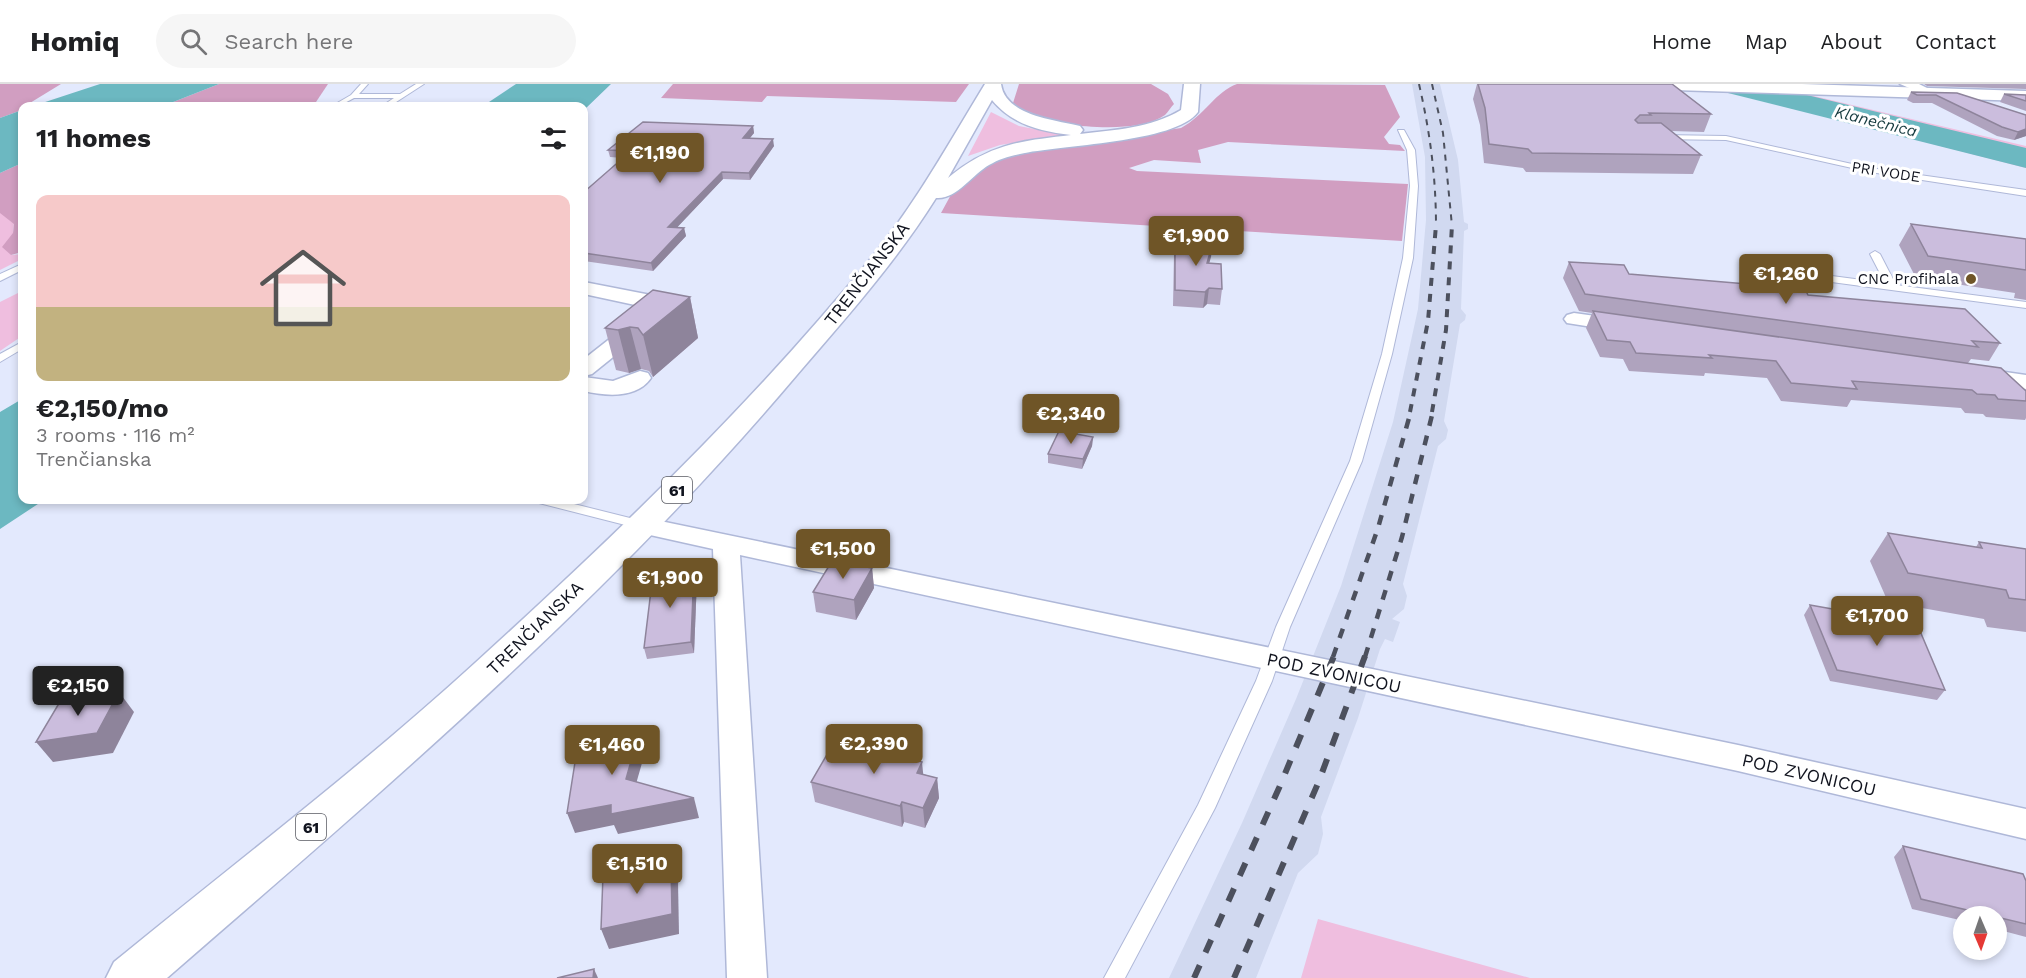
<!DOCTYPE html>
<html lang="en">
<head>
<meta charset="utf-8">
<style>
	:root { --surface:#fff; --page:#f6f6f6; --text:#202124; --muted:#757577; --line:#e0e0e0; --accent:#6f5527 }
	body { margin:0; font-family:"Work Sans",sans-serif; background:var(--page); color:var(--text); height:100vh; display:flex; flex-direction:column; font-size:22px; white-space:nowrap }
	* { box-sizing:border-box; margin:0 }
	p { font-size:20px; color:var(--muted) }
	.icon { flex:none; width:33px; height:33px; fill:none; stroke:currentColor; stroke-width:2; stroke-linecap:round; stroke-linejoin:round }
	.map { position:relative; flex:1; overflow:hidden }
	.panel { position:absolute; left:18px; top:18px; width:570px; height:402px; display:flex; flex-direction:column; background:var(--surface); border-radius:12px; box-shadow:0 3px 9px #0003 }
	.panel>* { flex:none }
	.needle { width:39px; rotate:178deg }
	.controls { position:absolute; left:1953px; top:822px; display:grid; gap:12px }
	.controls a { display:grid; place-items:center; width:54px; height:54px; border-radius:50%; background:var(--surface); box-shadow:0 3px 9px #0003; font-size:30px }
	.price { position:absolute; translate:-50% -51px; padding:0 14px; border-radius:6px; background:var(--accent); color:#fff; font-size:20px; line-height:39px; filter:drop-shadow(0 2px 3px #0008) }
	.price::after { content:''; position:absolute; left:50%; top:36px; width:18px; height:14px; margin-left:-9px; background:inherit; clip-path:polygon(0 0,100% 0,50% 100%) }
	.price.current { background:#222; color:#fff }
	ul { padding:0; list-style:none }
	li { display:grid; align-content:center; gap:12px; height:318px; padding:0 18px }
	li span { display:grid; place-items:center; height:186px; border-radius:12px; color:#555 }
	li>.icon { margin-inline-start:auto }
	span .icon { width:108px; height:108px; fill:#fffc; stroke-width:1 }
	li b { font-size:26px }
	h2 { display:flex; justify-content:space-between; align-items:center; height:72px; padding:0 18px; font-size:26px }
	header { display:flex; align-items:center; gap:36px; box-sizing:border-box; height:84px; padding:0 30px; background:var(--surface); border-bottom:2px solid var(--line) }
	header strong { font-size:28px }
	nav { display:flex; gap:33px; margin-inline-start:auto; font-size:21px }
	.search { width:420px; height:54px; background:var(--page); display:flex; align-items:center; gap:15px; box-sizing:border-box; padding:0 21px; border-radius:33px; color:var(--muted); font-size:22px }
	.map>svg:first-child { display:block }
	.built { fill:#d1d9f0 }
	.green { fill:#efbedf }
	.forest { fill:#d19ec1 }
	.water { fill:#6cb8c1 }
	.lines { fill:none; stroke-linecap:round; stroke-linejoin:round }
	.river { fill:#6cb8c1; fill-rule:evenodd }
	.lane-casing { stroke:#afb8d8; stroke-width:2 }
	.street-casing { stroke:#afb8d8; stroke-width:3 }
	.primary-casing { stroke:#afb8d8; stroke-width:3 }
	.lane { fill:#fff; fill-rule:evenodd }
	.street { fill:#fff; fill-rule:evenodd }
	.primary { fill:#fff; fill-rule:evenodd }
	.rail-far3 { stroke:#4c505d; stroke-width:2; stroke-dasharray:6 6; stroke-linecap:butt }
	.rail-far2 { stroke:#4c505d; stroke-width:4; stroke-dasharray:8 8; stroke-linecap:butt }
	.rail-far1 { stroke:#4c505d; stroke-width:4.5; stroke-dasharray:10 10; stroke-linecap:butt }
	.rail { stroke:#4c505d; stroke-width:6; stroke-dasharray:14 14; stroke-linecap:butt }
	.wall { fill:#afa3be }
	.shaded-wall { fill:#8e849b }
	.building { fill:#cbbddd; stroke:#8e849b; stroke-width:1.5 }
	.poi-dot { fill:#6f5527; stroke:#fff; stroke-width:2 }
	.labels { text-anchor:middle; stroke-width:6; stroke-linejoin:round; paint-order:stroke }
	.far-street-label { font-size:15px; fill:#10131e; stroke:#fff }
	.far-poi-label { font-size:15px; fill:#10131e; stroke:#fff; text-anchor:end }
	.far-water-label { font-size:16px; font-style:italic; fill:#163b3f; stroke:#fff }
	.shield { fill:#fff; stroke:#585a62; stroke-width:1.5 }
	.shield-label { font-size:16px; font-weight:bold; fill:#10131e }
	.street-label { font-size:18px; fill:#10131e; stroke:#fff }
</style>
</head>
<body>
<header>
<strong>Homiq</strong>
<div class="search"><svg class="icon" aria-label="search" viewBox="0 0 24 24"><circle cx="10" cy="10" r="6"/><path d="M15 15l6 6"/></svg>Search here</div>
<nav><a>Home</a><a>Map</a><a>About</a><a>Contact</a></nav>
</header>
<div class="map">
<svg width="2026" height="894" viewBox="0 0 2026 894">
	<rect width="100%" height="100%" fill="#e3e9fd"/>
	<!-- built -->
	<path class="built" d="M1412,0H1440L1458,76L1464,138L1468,140V145L1464,147L1461,225L1466,231L1465,236L1460,240L1444,337L1448,346L1446,355L1438,362L1403,500L1407,512L1404,525L1392,535L1400,538L1393,558L1385,555L1380,565L1358,634L1321,733L1323,750L1318,770L1298,789L1256,894H1169L1242,739L1296,615L1341,502L1393,338L1418,225L1426,136L1425,73Z"/>
	<!-- green -->
	<g class="green">
		<path d="M1701,0L1780,4L2026,62V84Z"/>
		<path d="M991,28L1019,42L1065,51L1000,61L968,72Z"/>
		<path d="M3,128L14,139L11,171L22,170V175L0,186V129Z"/>
		<path d="M22,207V252L0,267V218Z"/>
		<path d="M1318,835L1530,894H1301Z"/>
	</g>
	<!-- forest -->
	<g class="forest">
		<path d="M0,0H61L25,22H36H22V26L0,34Z"/>
		<path d="M219,0H328L316,18L308,22H163Z"/>
		<path d="M673,0H969L956,18L767,12L762,18L661,14Z"/>
		<path d="M1019,0H1151L1168,10L1174,20C1171,23 1168,28 1165,31C1138,51 1062,43 1032,32C1025,30 1019,23 1013,19Z"/>
		<path d="M1237,0L1385,1L1400,33L1384,53L1389,60L1400,61L1405,67L1228,58L1198,66L1201,79L1154,76L1129,84L1137,87L1408,100L1402,157L941,129L953,107L994,72L1181,44C1204,32 1216,7 1237,0Z"/>
		<path d="M22,79V168L11,171L2,163L13,149L14,140L0,129V89Z"/>
	</g>
	<!-- water -->
	<g class="water">
		<path d="M100,0H219L163,22H33Z"/>
		<path d="M516,0H611L584,26V22H483Z"/>
		<path d="M22,26V79L0,89V34Z"/>
		<path d="M22,315V416H44L0,445V328Z"/>
	</g>
	<g class="lines">
		<!-- river -->
		<path class="river" d="M1712,0H1761L2026,64V84L1716,6Z"/>
		<defs>
			<g id="lane">
				<path d="M361,0H368L359,10H400L416,0H424L390,22H382L394,14H354L339,22H332L351,11Z"/>
				<path d="M1398,46H1404L1415,66L1418,102L1413,174L1392,270L1362,377L1290,543L1272,597L1215,724L1125,894H1104L1198,721L1256,597L1276,543L1350,377L1382,270L1403,174L1410,102L1407,66Z"/>
				<path d="M1661,51L1726,52L1870,84L2026,106V112L1870,88L1726,56L1658,55L1657,53Z"/>
				<path d="M1875,167L1880,170L1896,201L2026,218V224L1794,193L1789,190L1794,187L1885,199L1870,170Z"/>
				<path d="M22,180V186L0,197V190Z"/>
				<path d="M22,258V265L0,278V270Z"/>
				<path d="M537,416H558L646,438L648,441L641,445L539,419Z"/>
			</g>
			<g id="street">
				<path d="M1900,0H1919L1937,9L1930,13Z"/>
				<path d="M584,198L661,213L670,223L664,232L592,290L584,292V275L649,224L584,210Z"/>
				<path d="M1574,229L1624,236L1631,238L1634,242L1631,246L1624,248L1567,239L1564,235L1567,231Z"/>
				<path d="M1977,284L2026,291V305L1969,296L1966,291L1969,286Z"/>
				<path d="M640,287L648,289L651,294C637,315 605,312 584,307V293L613,297Z"/>
				<path d="M641,433L1738,661L2026,725V755L1738,687L740,471L767,894H727L713,465L632,447L628,441L632,435Z"/>
			</g>
			<g id="primary">
				<path d="M985,0H1001C1005,32 1057,36 1080,42L1083,46L1080,50C1114,46 1151,44 1181,26L1184,0H1200L1198,28C1176,59 1058,61 1020,70C1009,72 999,75 989,81C973,90 956,116 936,114C896,178 845,235 796,292C609,514 386,704 167,894H106L114,878C235,779 360,684 475,579C615,452 753,319 872,173C916,119 949,59 985,0ZM992,16C1013,41 1040,47 1071,51C1020,57 989,60 948,94Z"/>
				<path d="M1633,0H1802L2026,7V17L1641,5Z"/>
			</g>
		</defs>
		<!-- lane casing -->
		<use href="#lane" class="lane-casing"/>
		<!-- street casing -->
		<use href="#street" class="street-casing"/>
		<!-- primary casing -->
		<use href="#primary" class="primary-casing"/>
		<!-- lane -->
		<use href="#lane" class="lane"/>
		<!-- street -->
		<use href="#street" class="street"/>
		<!-- primary -->
		<use href="#primary" class="primary"/>
		<!-- rail-far3 -->
		<g class="rail-far3">
			<path d="M1419,0C1430,48 1436,93 1436,142"/>
			<path d="M1432,0L1443,49L1452,142"/>
		</g>
		<!-- rail-far2 -->
		<g class="rail-far2">
			<path d="M1410,328L1428,237L1436,141"/>
			<path d="M1432,328L1446,246L1452,141"/>
		</g>
		<!-- rail-far1 -->
		<g class="rail-far1">
			<path d="M1333,573L1378,444L1411,327"/>
			<path d="M1365,573L1402,453L1433,327"/>
		</g>
		<!-- rail -->
		<g class="rail">
			<path d="M1194,894L1279,704L1334,572"/>
			<path d="M1234,894L1319,697L1365,572"/>
		</g>
	</g>
	<!-- wall -->
	<g class="wall">
		<path d="M1477,0H1672L1711,30L1704,48L1671,47L1701,71L1693,90L1526,88L1523,84L1484,79L1480,41L1473,15Z"/>
		<path d="M1924,0H2026V5L1927,2Z"/>
		<path d="M1911,8L1957,9L2026,31V52L2014,56L1997,52L1932,19H1913L1907,16Z"/>
		<path d="M2004,10L2026,11V27L2000,18Z"/>
		<path d="M753,42L754,49L750,54L774,62L750,96L723,95L677,143L684,144L686,152L653,187L584,177V108L623,74L610,73L608,66Z"/>
		<path d="M1911,140L2026,155V216L2014,214L2015,209L1916,194L1899,161Z"/>
		<path d="M1175,154L1213,158L1209,179L1222,205L1220,221L1207,220L1203,224L1173,222L1174,169Z"/>
		<path d="M1569,178L1629,190L1808,211L2000,259L1989,277L1971,275L1968,279L2026,307V334L2025,336L1986,333L1983,330L1965,329L1961,324L1851,316L1847,323L1781,317L1767,294L1705,289L1704,292L1629,287L1623,275L1600,273L1586,244L1592,229L1579,227L1563,194Z"/>
		<path d="M690,213L698,254L653,293L649,287L641,285L629,289L616,286L605,244Z"/>
		<path d="M1093,353L1092,362L1082,385L1048,379V370Z"/>
		<path d="M1888,449L1976,463L1979,458L2026,465V548L1987,543L1984,535L1888,518L1870,477Z"/>
		<path d="M872,484L874,504L856,536L816,528L813,508Z"/>
		<path d="M697,495L694,569L647,575L644,564Z"/>
		<path d="M1810,521L1945,606L1937,616L1830,597L1804,531Z"/>
		<path d="M923,690L937,694L939,714L925,744L904,738L902,743L815,718L811,698Z"/>
		<path d="M1903,762L2026,797V853L1996,845V832H1964V837L1912,825L1894,773Z"/>
	</g>
	<!-- shaded-wall -->
	<g class="shaded-wall">
		<path d="M753,42L754,49L744,61L743,54Z"/>
		<path d="M2026,45V52L2014,56L2018,48Z"/>
		<path d="M773,55L774,62L750,96L749,89Z"/>
		<path d="M722,88L723,95L670,151L668,143Z"/>
		<path d="M684,144L686,152L653,187L651,179Z"/>
		<path d="M1213,158L1211,173L1205,194L1207,179Z"/>
		<path d="M1209,204L1207,220L1203,224L1205,208Z"/>
		<path d="M690,213L698,254L653,293L643,251Z"/>
		<path d="M630,243L641,285L629,289L618,246Z"/>
		<path d="M1093,353L1092,362L1082,385L1083,375Z"/>
		<path d="M872,484L874,504L856,536L854,516Z"/>
		<path d="M694,485L697,495L694,569L691,558Z"/>
		<path d="M119,608L134,628L113,669L53,678L36,658Z"/>
		<path d="M640,645L646,665L632,714L626,695Z"/>
		<path d="M922,678L924,698L917,689Z"/>
		<path d="M937,694L939,714L925,744L923,724Z"/>
		<path d="M694,714L699,734L618,750L614,741L575,749L567,729L611,721Z"/>
		<path d="M902,718L904,738L902,743L900,722Z"/>
		<path d="M671,778L678,798L679,850L609,865L601,845Z"/>
		<path d="M594,885L598,894H593Z"/>
	</g>
	<!-- building -->
	<g class="building">
		<path d="M1478,0H1672L1711,30L1649,29L1651,31H1640L1635,36L1638,39H1661L1701,71L1532,69L1528,65L1489,60L1485,24Z"/>
		<path d="M1911,8L1957,9L2026,31V45L2018,48L2002,43L1936,11H1917Z"/>
		<path d="M2004,10L2026,11V17Z"/>
		<path d="M643,38L753,42L743,54L773,55L749,89L722,88L668,143L684,144L651,179L584,169V108L631,67L608,66Z"/>
		<path d="M1911,140L2026,155V186L1928,172Z"/>
		<path d="M1175,154L1213,158L1207,179L1221,180L1222,205L1209,204L1205,208L1175,206Z"/>
		<path d="M1569,178L1624,181L1629,190L1805,205L1808,211L1965,225L2000,259L1972,257L1978,263L1585,210Z"/>
		<path d="M653,206L690,213L643,251L638,244L630,243L618,246L605,244Z"/>
		<path d="M1593,227L2001,284L2026,307V317L1998,315L1995,311L1977,310L1972,306L1852,297L1857,305L1791,299L1776,277L1709,271L1712,274L1636,269L1630,258L1607,256Z"/>
		<path d="M1059,347L1093,353L1083,375L1048,370Z"/>
		<path d="M1888,449L1982,464L1979,458L2026,465V516L2009,514L2006,506L1908,489Z"/>
		<path d="M832,477L872,484L854,516L813,508Z"/>
		<path d="M694,485L691,558L644,564L653,490Z"/>
		<path d="M1810,521L1917,540L1945,606L1837,586Z"/>
		<path d="M119,608L97,649L36,658L61,616Z"/>
		<path d="M640,645L626,695L694,714L611,730V721L567,729L579,653Z"/>
		<path d="M836,655L922,678L917,689L937,694L923,724L902,718L900,722L811,698Z"/>
		<path d="M1903,762L2023,790L2026,797V840L1921,815Z"/>
		<path d="M671,778L672,830L601,845L603,791Z"/>
		<path d="M594,885L593,894H557Z"/>
	</g>
	<!-- markers -->
	<circle class="poi-dot" cx="1971" cy="195" r="6"/>
	<g class="labels">
		<!-- far-street labels -->
		<g class="far-street-label">
			<text transform="translate(1886 88) rotate(9)" y="5">PRI VODE</text>
		</g>
		<!-- far-poi labels -->
		<g class="far-poi-label">
			<text x="1959" y="200">CNC Profihala</text>
		</g>
		<!-- far-water labels -->
		<g class="far-water-label">
			<text transform="translate(1876 37) rotate(14)" y="6">Klanečnica</text>
		</g>
		<!-- shield labels -->
		<g class="shield">
			<rect x="662" y="393" width="30" height="26" rx="4.5"/>
			<rect x="296" y="730" width="30" height="26" rx="4.5"/>
		</g>
		<g class="shield-label">
			<text x="677" y="412">61</text>
			<text x="311" y="749">61</text>
		</g>
		<!-- street labels -->
		<g class="street-label">
			<text transform="translate(867 190) rotate(-52)" y="6">TRENČIANSKA</text>
			<text transform="translate(535 544) rotate(-44)" y="6">TRENČIANSKA</text>
			<text transform="translate(1334 589) rotate(12)" y="6">POD ZVONICOU</text>
			<text transform="translate(1809 691) rotate(13)" y="6">POD ZVONICOU</text>
		</g>
	</g>
</svg>
<div class="controls">
<a><svg class="needle" viewBox="-14 -14 28 28"><path d="M0-13l5 13h-10z" fill="#e53935"/><path d="M0 13l5-13h-10z" fill="#757577"/></svg></a>
</div>
<b class="price" style="left:660px;top:100px">€1,190</b>
<b class="price" style="left:1196px;top:183px">€1,900</b>
<b class="price" style="left:1786px;top:221px">€1,260</b>
<b class="price" style="left:1071px;top:361px">€2,340</b>
<b class="price" style="left:843px;top:496px">€1,500</b>
<b class="price" style="left:670px;top:525px">€1,900</b>
<b class="price" style="left:1877px;top:563px">€1,700</b>
<b class="price current" style="left:78px;top:633px">€2,150</b>
<b class="price" style="left:874px;top:691px">€2,390</b>
<b class="price" style="left:612px;top:692px">€1,460</b>
<b class="price" style="left:637px;top:811px">€1,510</b>
<section class="panel">
<h2>11 homes<svg class="icon" aria-label="filters" viewBox="0 0 24 24"><path d="M4 7h16M4 17h16"/><circle cx="9" cy="7" r="2"/><circle cx="15" cy="17" r="2"/></svg></h2>
<ul>
<li><span style="background:linear-gradient(#f6c9c9 60%,#c2b280 0)"><svg class="icon" aria-label="home" viewBox="0 0 24 24"><path d="M3 11l9-7 9 7M6 9v11h12V9"/></svg></span><div><b>€2,150/mo</b><p>3 rooms · 116 m²</p><p>Trenčianska</p></div></li>
</ul>
</section>
</div>
</body>
</html>
